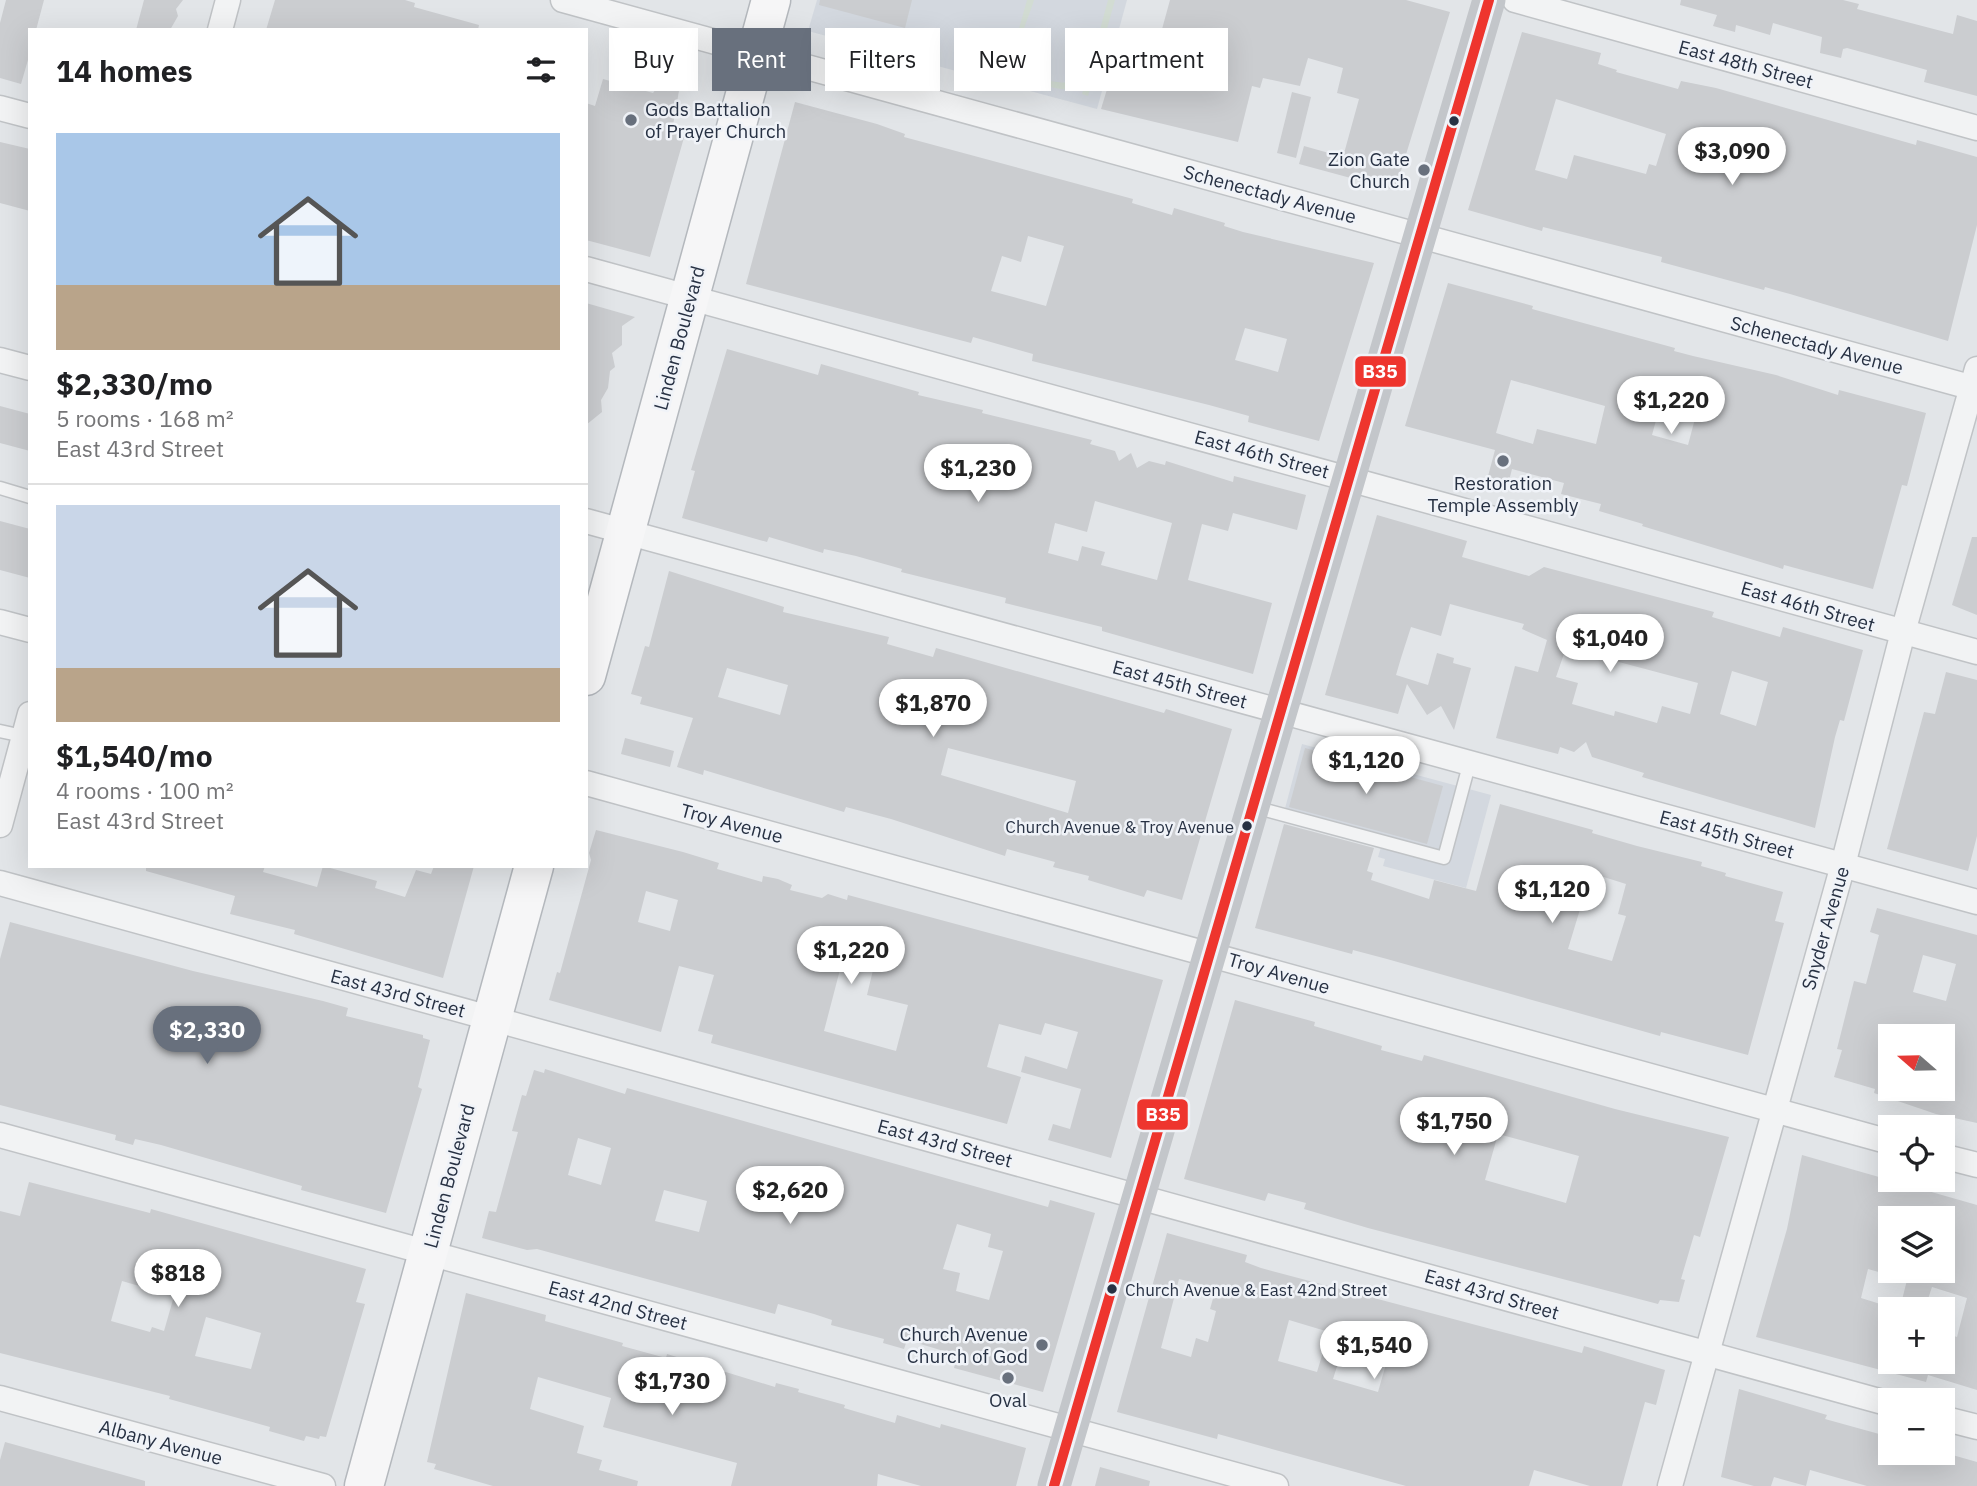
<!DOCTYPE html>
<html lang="en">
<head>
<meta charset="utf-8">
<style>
	:root { --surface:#fff; --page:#f6f6f6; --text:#202124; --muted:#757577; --line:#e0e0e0; --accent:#68707d }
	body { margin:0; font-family:"IBM Plex Sans",sans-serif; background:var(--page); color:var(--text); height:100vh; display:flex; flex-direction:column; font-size:26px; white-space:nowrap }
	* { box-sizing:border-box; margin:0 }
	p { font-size:23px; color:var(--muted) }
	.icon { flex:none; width:38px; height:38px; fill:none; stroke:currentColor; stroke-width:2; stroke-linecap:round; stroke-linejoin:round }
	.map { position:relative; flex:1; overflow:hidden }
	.sheet { position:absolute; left:28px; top:28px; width:560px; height:840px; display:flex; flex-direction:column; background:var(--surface); border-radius:0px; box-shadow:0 7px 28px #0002 }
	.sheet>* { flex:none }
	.top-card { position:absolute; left:609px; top:28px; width:665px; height:63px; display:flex; gap:14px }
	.needle { width:46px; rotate:290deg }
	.tools { position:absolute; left:1878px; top:1024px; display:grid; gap:14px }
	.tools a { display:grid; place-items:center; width:77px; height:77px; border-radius:0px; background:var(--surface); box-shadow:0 7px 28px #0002; font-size:35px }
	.price { position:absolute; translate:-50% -60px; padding:0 16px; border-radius:24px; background:#fff; color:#222; font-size:23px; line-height:46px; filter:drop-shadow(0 2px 4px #0008) }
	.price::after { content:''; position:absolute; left:50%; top:42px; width:21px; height:16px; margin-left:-10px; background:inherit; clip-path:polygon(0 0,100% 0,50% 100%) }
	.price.current { background:var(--accent); color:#fff }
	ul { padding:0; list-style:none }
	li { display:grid; align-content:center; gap:14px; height:371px; padding:0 28px }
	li+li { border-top:2px solid var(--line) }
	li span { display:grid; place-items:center; height:217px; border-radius:0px; color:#555 }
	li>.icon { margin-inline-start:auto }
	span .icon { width:126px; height:126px; fill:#fffc; stroke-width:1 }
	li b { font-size:30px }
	h2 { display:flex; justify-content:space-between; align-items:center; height:84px; padding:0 28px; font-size:30px }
	.tag { padding:0 24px; border-radius:0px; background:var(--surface); box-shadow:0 7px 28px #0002; font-size:24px; line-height:63px }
	.tag.current { background:var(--accent); color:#fff }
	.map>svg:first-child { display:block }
	.built { fill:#d3d8df }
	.green { fill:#d2dcd3 }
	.building { fill:#cbcdd0; fill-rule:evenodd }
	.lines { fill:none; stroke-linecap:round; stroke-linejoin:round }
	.service-casing { stroke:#c0c3c6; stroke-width:15 }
	.minor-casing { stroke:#c0c3c6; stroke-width:27 }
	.trunk-casing { stroke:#b4b8bd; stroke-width:41 }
	.service { stroke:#f2f3f4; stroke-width:12 }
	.minor { stroke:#f2f3f4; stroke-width:24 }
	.secondary { stroke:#c3c6ca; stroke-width:33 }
	.trunk { stroke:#f6f6f7; stroke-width:38 }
	.bus-1-casing { stroke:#f0f3f8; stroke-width:16 }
	.bus-1 { stroke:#ee352e; stroke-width:10 }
	.poi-dot { fill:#68707d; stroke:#f0f3f8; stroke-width:2.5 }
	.bus-dot { fill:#273143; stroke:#f0f3f8; stroke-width:2.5 }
	.labels { text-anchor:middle; stroke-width:5; stroke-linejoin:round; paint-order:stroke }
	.bus-label { font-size:17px; fill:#273143; stroke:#f0f3f8; text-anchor:end }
	.street-label { font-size:19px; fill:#273143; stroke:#f0f3f8 }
	.poi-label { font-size:19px; fill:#273143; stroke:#f0f3f8; text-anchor:end }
	.line-badge { stroke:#f0f3f8; stroke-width:2.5 }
	.badge-label { font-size:19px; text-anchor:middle; font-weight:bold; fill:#fff }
</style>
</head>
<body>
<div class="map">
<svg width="1977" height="1486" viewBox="0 0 1977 1486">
	<rect width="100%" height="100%" fill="#e2e5e8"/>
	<!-- built -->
	<g class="built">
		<path d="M817,0H1127L1097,109L808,31Z"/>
		<path d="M1302,744L1491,795L1466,888L1383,866L1385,859L1378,857L1381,847L1282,820Z"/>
	</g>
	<!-- green -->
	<path class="green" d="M1027,0H1034C1029,17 1017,41 1019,58C1022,79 1075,92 1088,74L1108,0H1115L1088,96L1082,94L1084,87C1065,94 1026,84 1015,67L1013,50Z"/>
	<!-- building -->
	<g class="building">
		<path d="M6,0H44L36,30H30V53L21,84L0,78V23Z"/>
		<path d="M144,0H183L176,9L178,16L170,30H136Z"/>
		<path d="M275,0H405L415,3L414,7L479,25L478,30H266Z"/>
		<path d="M820,0H912L905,28L819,5Z"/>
		<path d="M1170,0H1406L1450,12L1395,190L1299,164L1304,146L1343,157L1359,99L1337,93L1343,68L1308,58L1300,86L1263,78L1260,88L1252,86L1238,142L1101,109L1108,86L1112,87L1128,31L1159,40Z"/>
		<path d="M1681,0H1843L1859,4L1857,9L1953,34L1957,15L1977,21V96L1924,82L1927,70L1847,48L1843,49L1841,58L1820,53L1822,37L1773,23L1770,35L1736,25L1735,32L1713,26L1717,15L1680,5Z"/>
		<path d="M1522,32L1601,53L1598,64L1617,70L1616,72L1678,89L1681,81L1716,88L1916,145L1917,140L1977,157V225L1948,341L1790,294L1765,287L1764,290L1661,262L1662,257L1543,227L1542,231L1468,210ZM1556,99L1666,134L1656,166L1649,164L1646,174L1574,155L1567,179L1535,170Z"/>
		<path d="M603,79L653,93L662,81L680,85L672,131L685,134L650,257L586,240V103L595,106Z"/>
		<path d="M1292,92L1311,97L1296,158L1277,153Z"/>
		<path d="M795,102L877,124L905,134L904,137L1133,199L1132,203L1172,215L1174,208L1225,223L1224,226L1243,232L1374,263L1319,441L1248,422L1249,416L1209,405L1032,361L1033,354L973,337L971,343L746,284ZM1028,236L1064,246L1046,306L991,291L1002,256L1021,262ZM1245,328L1287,339L1278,372L1235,360Z"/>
		<path d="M0,142L30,149V211L0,203Z"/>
		<path d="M1448,283L1533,306L1532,309L1675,348L1674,351L1693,356L1776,375L1838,395L1839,390L1926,413L1907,486L1902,485L1873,589L1784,565L1783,569L1642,526L1643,524L1599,511L1601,504L1561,494L1564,483L1512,469L1508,485L1487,480L1495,450L1405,426ZM1511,380L1605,406L1596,444L1537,429L1533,444L1496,433ZM1660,406L1696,415L1688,445L1652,435Z"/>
		<path d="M586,303L635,317L622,326V345L612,353L615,367L610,371L608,388L601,400L602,412L586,425Z"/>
		<path d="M727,349L818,375L821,364L919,392L918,395L983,410L982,413L1092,440L1090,444L1115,451L1119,461L1131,453L1137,468L1149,461L1165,465L1166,461L1233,482L1234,476L1306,495L1297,530L1233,513L1228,531L1202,524L1188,580L1272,603L1253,674L1102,631V627L1005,603L1006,598L901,572L902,569L856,556L824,549L823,553L769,537L767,542L682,518L695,471L691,470ZM1095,501L1172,523L1157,580L1101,565L1105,552L1082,546L1078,561L1048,553L1055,523L1087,532Z"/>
		<path d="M0,406L30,414V451L0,443Z"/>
		<path d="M1377,515L1467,541L1462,557L1529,576L1544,567L1714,612L1712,617L1780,637L1783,627L1863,650L1844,721L1840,720L1835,737L1815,828L1642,777L1644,773L1592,757L1586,742L1574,752L1560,747L1558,754L1496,738L1515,666L1538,672L1547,640L1522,629L1524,624L1450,604L1441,636L1411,627L1401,658L1396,675L1428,685L1437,653L1454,658L1453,663L1471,668L1454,730L1441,706L1427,715L1407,684L1398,714L1325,695ZM1566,648L1698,683L1690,714L1662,706L1657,723L1615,711L1614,716L1572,704L1578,683L1556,677ZM1732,671L1768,682L1756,726L1720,714Z"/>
		<path d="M0,521L30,529V578L0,570Z"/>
		<path d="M1972,537H1977V615L1952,605Z"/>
		<path d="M669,571L784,607L783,612L889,637L887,644L933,657L936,648L1164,713L1166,709L1232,729L1182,900L1147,890L1144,897L1088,880L1089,876L1053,867L1055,862L1007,849L1005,856L891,819L846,807L844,812L704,770L703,775L677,767L693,718L640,704L642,697L631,694L645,646L649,647ZM727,668L788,685L780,715L718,697ZM948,748L1076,781L1068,813L941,775Z"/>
		<path d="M1946,672L1977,680V836L1968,871L1887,849L1924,712L1935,714Z"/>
		<path d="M625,738L674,751L670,767L621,754Z"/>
		<path d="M1305,748L1443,786L1427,844L1289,807Z"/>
		<path d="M1500,804L1593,830L1592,833L1637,846L1702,862L1701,866L1726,873L1725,876L1783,892L1775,921L1784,923L1748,1055L1661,1032L1660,1036L1387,959L1353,950L1352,954L1255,928L1284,824L1374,848L1367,871L1373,873L1371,880L1429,899L1434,880L1476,891ZM1591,873L1626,884L1618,914L1626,916L1612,961L1568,949Z"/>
		<path d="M596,830L683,852L719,863L717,869L762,882L763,876L778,879L792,885L790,890L822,898L828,894L847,900L848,895L1163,980L1111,1158L1048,1140L1053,1124L1070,1129L1081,1089L1021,1072L1025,1056L1067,1069L1078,1032L1045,1023L1041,1035L999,1024L987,1067L1021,1077L1007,1124L711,1043L713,1035L698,1031L714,975L679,966L661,1032L549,1000L557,972L560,973L591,860L589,853ZM646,891L678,900L670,931L638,922ZM842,962L873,970L867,995L908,1005L896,1051L824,1031Z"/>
		<path d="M146,866H265L263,872L317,887L323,866L377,881L375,888L405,897L416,870L431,874L434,866H474L443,978L294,934L295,930L230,914L235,896L146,871Z"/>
		<path d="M1877,908L1977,935V1123L1936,1114L1874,1093L1875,1089L1834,1077L1842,1050L1837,1049L1854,981L1866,984L1879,935L1870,932ZM1923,955L1956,964L1946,1001L1913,992ZM1893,1024L1942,1036V1088H1890V1072L1881,1070Z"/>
		<path d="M10,922L193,971L323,1001L348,1008L346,1016L423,1035V1038L430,1040L418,1087L422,1089L386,1213L301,1190L302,1186L161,1145L135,1139L133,1145L115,1140L116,1135L0,1105V959Z"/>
		<path d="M1235,1000L1315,1022L1314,1026L1382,1046L1381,1050L1422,1061L1424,1055L1615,1109L1729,1137L1700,1237L1694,1235L1681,1279L1685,1280L1679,1302L1660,1300L1658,1304L1368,1228L1304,1209L1306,1203L1268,1193L1265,1201L1184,1179ZM1498,1134L1579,1156L1566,1203L1485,1180Z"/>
		<path d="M545,1069L625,1094L627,1088L1048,1207L1050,1200L1095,1213L1043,1392L954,1368L957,1355L907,1340L904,1349L883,1343L884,1339L831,1325L832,1320L814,1314L778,1304L775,1314L537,1249L527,1250L482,1238L489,1211L496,1212L518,1132L512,1131L522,1095L526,1096L534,1070L544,1073ZM578,1138L611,1148L601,1185L568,1175ZM664,1190L707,1201L699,1232L655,1221ZM957,1224L991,1234L988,1247L1003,1251L989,1300L956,1291L960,1273L943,1269Z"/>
		<path d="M1802,1155L1977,1205V1390L1928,1375L1926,1382L1756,1337L1787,1229ZM1890,1218H1942V1270H1891L1890,1274ZM1868,1269L1907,1280L1902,1300L1925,1308L1932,1287L1967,1298L1957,1337L1948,1334L1942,1362H1890V1307L1861,1298Z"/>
		<path d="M29,1182L150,1213L151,1209L366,1269L356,1302L365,1304L326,1437L320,1436L319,1439L306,1436L304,1441L269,1431L270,1427L169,1399L170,1396L0,1353V1211L20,1216ZM122,1281L174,1296L164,1331L152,1327L150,1332L111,1321ZM206,1317L261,1333L251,1369L195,1356Z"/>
		<path d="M1167,1233L1247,1255L1245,1262L1261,1268L1582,1353L1584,1346L1665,1370L1656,1405L1645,1402L1622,1486H1590L1534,1470L1529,1486H1406L1218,1434L1217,1439L1117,1412ZM1179,1279L1216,1288L1210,1309L1216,1311L1208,1342L1196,1338L1191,1357L1161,1348ZM1289,1320L1329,1332L1317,1372L1278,1361ZM1345,1341L1376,1349L1375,1353L1388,1357L1378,1392L1333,1379Z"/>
		<path d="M466,1293L546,1315L545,1321L623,1343L622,1346L666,1358L667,1354L775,1387L776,1383L799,1389L798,1392L845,1405L844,1408L895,1423L897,1415L940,1428L941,1424L1026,1448L1016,1486H921L878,1474L877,1486H731L737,1463L603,1427L611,1398L538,1377L530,1409L584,1426L577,1453L602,1460L599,1470L638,1481L637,1486H493L434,1469L436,1464L427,1462Z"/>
		<path d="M1739,1389L1827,1415L1825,1419L1890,1437V1452H1942L1977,1462V1486H1867L1810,1470L1806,1486L1774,1477L1771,1486H1754L1721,1477Z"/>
		<path d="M5,1442L145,1481V1486H0V1460Z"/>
		<path d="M1100,1467L1150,1481L1149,1486H1095Z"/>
	</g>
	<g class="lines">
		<defs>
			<g id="service">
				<path d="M0,488L30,497"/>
				<path d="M0,731L23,736"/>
				<path d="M1254,807L1444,858L1469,765"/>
			</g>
			<g id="minor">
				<path d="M563,0L1977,389"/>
				<path d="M1515,0L1977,128"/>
				<path d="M220,30L228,0"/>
				<path d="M0,108L30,116"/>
				<path d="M586,269L1977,652"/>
				<path d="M0,360L30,368"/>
				<path d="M586,521L1977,902"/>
				<path d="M0,622L30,630"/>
				<path d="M586,783L1890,1142"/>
				<path d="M0,825L30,714"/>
				<path d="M0,883L1890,1404"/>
				<path d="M0,1135L1276,1486"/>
				<path d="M1942,1156L1977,1165"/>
				<path d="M0,1398L323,1486"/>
				<path d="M1942,1418L1977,1427"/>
				<path d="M1670,1486L1843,865L1903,632L1977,369"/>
			</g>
			<g id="trunk">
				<path d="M586,676L771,0"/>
				<path d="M364,1486L534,866"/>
			</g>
		</defs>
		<!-- service casing -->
		<use href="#service" class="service-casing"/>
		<!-- minor casing -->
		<use href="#minor" class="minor-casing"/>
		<!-- trunk casing -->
		<use href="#trunk" class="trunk-casing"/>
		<!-- service -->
		<use href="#service" class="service"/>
		<!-- minor -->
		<use href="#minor" class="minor"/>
		<!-- secondary -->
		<path class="secondary" d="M1054,1486L1489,0"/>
		<!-- trunk -->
		<use href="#trunk" class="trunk"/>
		<defs>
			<path id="bus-1" d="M1054,1486L1489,0"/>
		</defs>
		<!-- bus-1 casing -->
		<use href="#bus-1" class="bus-1-casing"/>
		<!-- bus-1 -->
		<use href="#bus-1" class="bus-1"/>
	</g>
	<!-- markers -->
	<g class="poi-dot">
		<circle cx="631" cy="120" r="7"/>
		<circle cx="1424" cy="170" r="7"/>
		<circle cx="1503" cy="461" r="7"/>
		<circle cx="1042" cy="1345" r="7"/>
		<circle cx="1008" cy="1378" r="7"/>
	</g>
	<g class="bus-dot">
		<circle cx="1454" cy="121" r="6"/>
		<circle cx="1247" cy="826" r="6"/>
		<circle cx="1112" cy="1289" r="6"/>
	</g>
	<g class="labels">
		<!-- bus labels -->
		<g class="bus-label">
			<text x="1234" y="833">Church Avenue &amp; Troy Avenue</text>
			<text x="1125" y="1296" text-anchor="start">Church Avenue &amp; East 42nd Street</text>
		</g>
		<!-- street labels -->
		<g class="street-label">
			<text transform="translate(1746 64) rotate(15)" y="7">East 48th Street</text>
			<text transform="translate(1270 194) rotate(15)" y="7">Schenectady Avenue</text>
			<text transform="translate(679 338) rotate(-75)" y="7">Linden Boulevard</text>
			<text transform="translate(1817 345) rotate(15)" y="7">Schenectady Avenue</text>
			<text transform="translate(1262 454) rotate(15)" y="7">East 46th Street</text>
			<text transform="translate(1808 606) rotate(16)" y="7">East 46th Street</text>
			<text transform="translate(1180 684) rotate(15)" y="7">East 45th Street</text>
			<text transform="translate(732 823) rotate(15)" y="7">Troy Avenue</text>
			<text transform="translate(1727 834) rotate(15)" y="7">East 45th Street</text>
			<text transform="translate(1825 928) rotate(-74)" y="7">Snyder Avenue</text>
			<text transform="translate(1279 973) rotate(16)" y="7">Troy Avenue</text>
			<text transform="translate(398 993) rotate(15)" y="7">East 43rd Street</text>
			<text transform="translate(945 1143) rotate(15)" y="7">East 43rd Street</text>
			<text transform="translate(449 1176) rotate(-75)" y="7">Linden Boulevard</text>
			<text transform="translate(1492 1294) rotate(16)" y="7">East 43rd Street</text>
			<text transform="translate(618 1305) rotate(15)" y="7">East 42nd Street</text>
			<text transform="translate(161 1442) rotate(15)" y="7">Albany Avenue</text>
		</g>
		<!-- poi labels -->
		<g class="poi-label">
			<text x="645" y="116" text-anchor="start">Gods Battalion<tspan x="645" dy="22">of Prayer Church</tspan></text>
			<text x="1410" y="166">Zion Gate<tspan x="1410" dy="22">Church</tspan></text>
			<text x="1503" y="490" text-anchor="middle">Restoration<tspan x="1503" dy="22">Temple Assembly</tspan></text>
			<text x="1028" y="1341">Church Avenue<tspan x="1028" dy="22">Church of God</tspan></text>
			<text x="1008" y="1407" text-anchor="middle">Oval</text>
		</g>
	</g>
	<g class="line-badge">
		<rect x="1354" y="355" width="53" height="33" rx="7" fill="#ee352e"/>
		<rect x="1136" y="1098" width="53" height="33" rx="7" fill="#ee352e"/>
	</g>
	<g class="badge-label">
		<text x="1380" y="378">B35</text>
		<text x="1163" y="1121">B35</text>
	</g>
</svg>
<div class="tools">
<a><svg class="needle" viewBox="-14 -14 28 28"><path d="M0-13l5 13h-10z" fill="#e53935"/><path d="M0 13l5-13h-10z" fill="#757577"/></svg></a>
<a><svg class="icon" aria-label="locate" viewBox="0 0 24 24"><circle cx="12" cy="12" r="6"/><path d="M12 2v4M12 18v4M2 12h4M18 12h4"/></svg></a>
<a><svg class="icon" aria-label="layers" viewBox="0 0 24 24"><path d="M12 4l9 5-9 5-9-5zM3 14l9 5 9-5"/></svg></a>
<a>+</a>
<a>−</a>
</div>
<b class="price" style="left:1732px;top:187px">$3,090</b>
<b class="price" style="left:1671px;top:436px">$1,220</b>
<b class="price" style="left:978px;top:504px">$1,230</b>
<b class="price" style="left:1610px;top:674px">$1,040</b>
<b class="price" style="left:933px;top:739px">$1,870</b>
<b class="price" style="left:1366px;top:796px">$1,120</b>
<b class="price" style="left:1552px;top:925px">$1,120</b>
<b class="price" style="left:851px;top:986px">$1,220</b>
<b class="price current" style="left:207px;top:1066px">$2,330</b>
<b class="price" style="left:1454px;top:1157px">$1,750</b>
<b class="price" style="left:790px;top:1226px">$2,620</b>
<b class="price" style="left:178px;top:1309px">$818</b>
<b class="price" style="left:1374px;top:1381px">$1,540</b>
<b class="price" style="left:672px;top:1417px">$1,730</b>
<div class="top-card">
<a class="tag">Buy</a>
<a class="tag current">Rent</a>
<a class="tag">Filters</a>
<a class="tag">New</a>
<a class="tag">Apartment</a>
</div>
<section class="sheet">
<h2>14 homes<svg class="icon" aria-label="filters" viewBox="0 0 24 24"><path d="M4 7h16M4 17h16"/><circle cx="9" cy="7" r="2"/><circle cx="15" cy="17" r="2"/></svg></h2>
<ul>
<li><span style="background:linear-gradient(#a9c7e8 70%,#b9a48a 0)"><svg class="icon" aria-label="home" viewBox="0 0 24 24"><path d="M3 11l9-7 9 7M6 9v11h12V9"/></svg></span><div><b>$2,330/mo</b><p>5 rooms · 168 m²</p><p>East 43rd Street</p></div></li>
<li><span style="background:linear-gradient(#c9d6e8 75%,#b9a48a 0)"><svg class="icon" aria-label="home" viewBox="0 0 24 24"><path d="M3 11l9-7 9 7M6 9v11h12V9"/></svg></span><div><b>$1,540/mo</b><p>4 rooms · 100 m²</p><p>East 43rd Street</p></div></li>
</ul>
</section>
</div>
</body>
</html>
